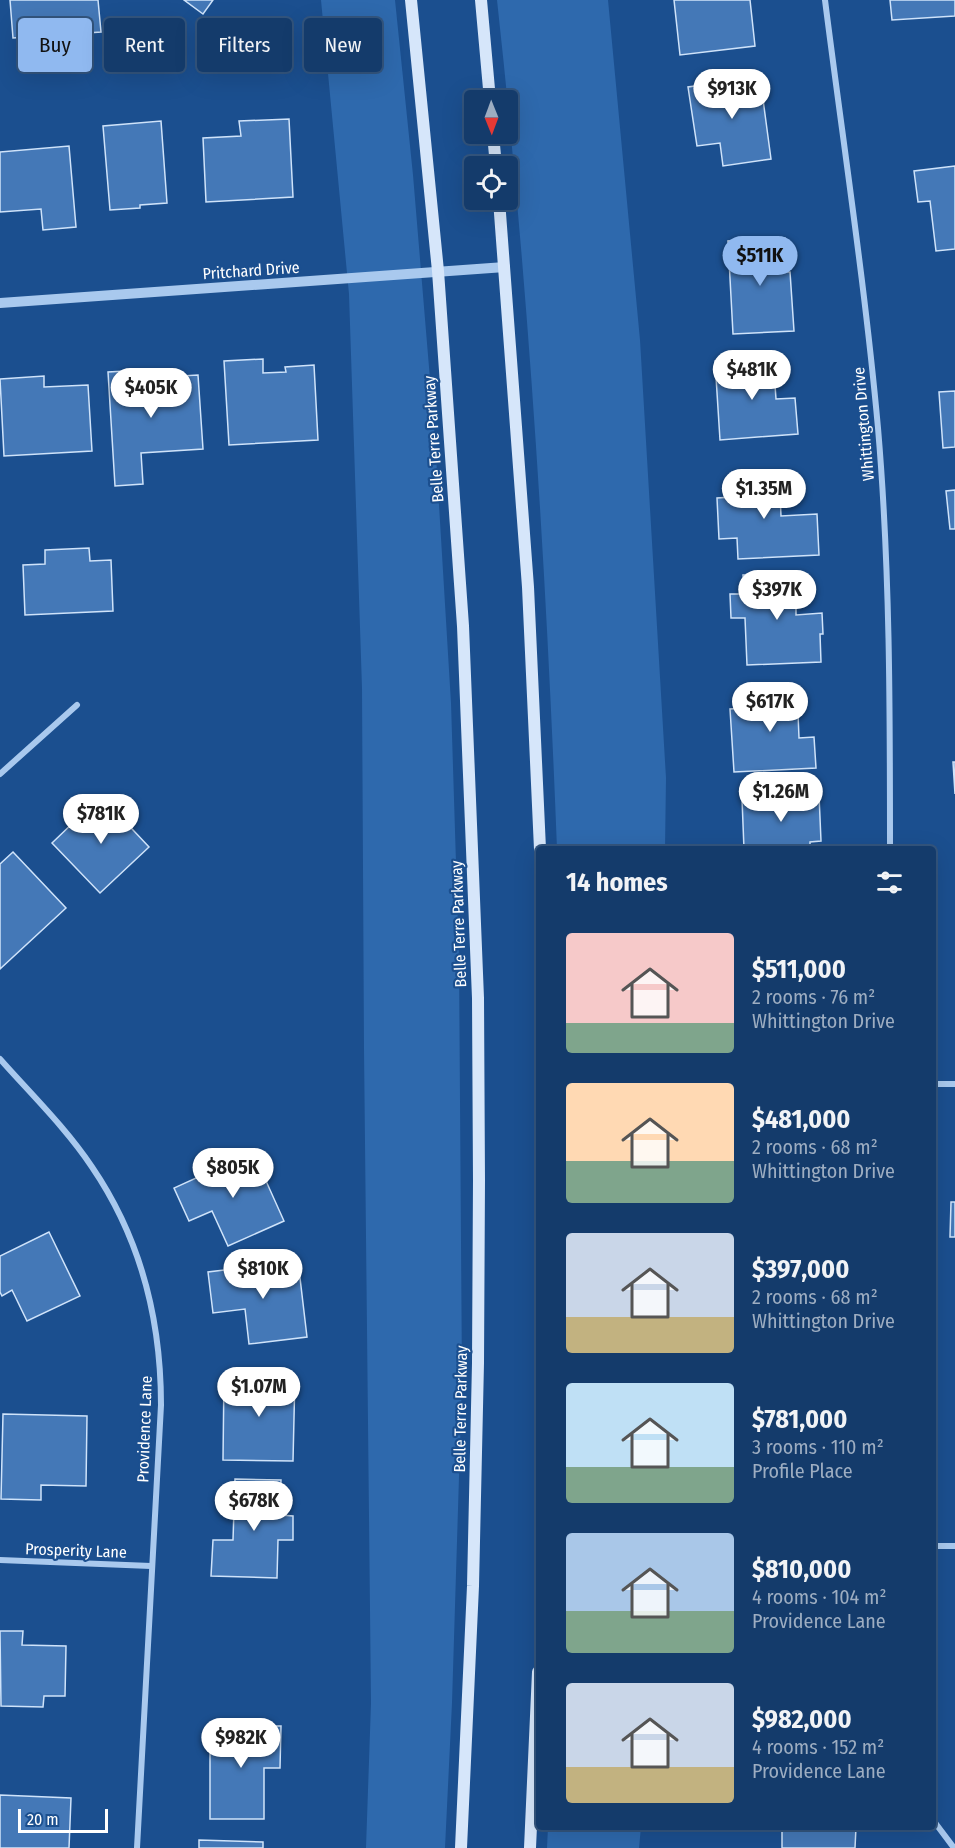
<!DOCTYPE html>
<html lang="en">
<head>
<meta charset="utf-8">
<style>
	:root { --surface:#143b6b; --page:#214673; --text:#f1f3f6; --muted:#9dadc1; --line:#33557e; --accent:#90b9f0 }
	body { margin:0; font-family:"Fira Sans Condensed",sans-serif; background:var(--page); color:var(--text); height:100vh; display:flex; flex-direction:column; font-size:22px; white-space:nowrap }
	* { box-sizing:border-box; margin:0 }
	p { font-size:20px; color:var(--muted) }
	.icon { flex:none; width:33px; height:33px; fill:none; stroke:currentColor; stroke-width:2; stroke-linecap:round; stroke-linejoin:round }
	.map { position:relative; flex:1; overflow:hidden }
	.panel { position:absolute; left:536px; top:846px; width:400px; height:984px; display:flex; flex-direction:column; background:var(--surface); border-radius:6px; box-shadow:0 6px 24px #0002,0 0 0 2px var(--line) }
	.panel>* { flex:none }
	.banner { position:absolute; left:18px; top:18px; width:428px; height:54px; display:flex; gap:12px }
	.needle { width:39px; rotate:179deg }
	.buttons { position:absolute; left:464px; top:90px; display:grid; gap:12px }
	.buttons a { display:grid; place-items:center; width:54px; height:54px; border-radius:6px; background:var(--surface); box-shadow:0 6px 24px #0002,0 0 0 2px var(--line); font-size:30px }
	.scale { position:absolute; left:18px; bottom:15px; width:90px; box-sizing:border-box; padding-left:6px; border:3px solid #fff; border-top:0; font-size:16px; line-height:21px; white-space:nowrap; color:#fff; -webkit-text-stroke:4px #1b4f8f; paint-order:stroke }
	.price { position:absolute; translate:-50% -51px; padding:0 14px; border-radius:21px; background:#fff; color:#222; font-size:20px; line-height:39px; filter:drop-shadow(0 2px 3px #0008) }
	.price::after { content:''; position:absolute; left:50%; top:36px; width:18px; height:14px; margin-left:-9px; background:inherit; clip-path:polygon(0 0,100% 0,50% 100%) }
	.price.selected { background:var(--accent); color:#111 }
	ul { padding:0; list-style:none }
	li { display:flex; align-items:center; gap:18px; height:150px; padding:0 30px }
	li span { display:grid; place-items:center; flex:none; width:168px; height:120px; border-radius:6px; color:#555 }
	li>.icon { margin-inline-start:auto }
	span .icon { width:72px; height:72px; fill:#fffc; stroke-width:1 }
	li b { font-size:26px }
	h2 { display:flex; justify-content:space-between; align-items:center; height:72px; padding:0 30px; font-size:26px }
	.pill { padding:0 21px; border-radius:6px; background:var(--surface); box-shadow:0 6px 24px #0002,0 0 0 2px var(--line); font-size:21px; line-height:54px }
	.pill.selected { background:var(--accent); color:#111 }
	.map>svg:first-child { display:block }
	.green { fill:#2e69ad }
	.building { fill:#4478b7; stroke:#cfe3fa; stroke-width:1.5 }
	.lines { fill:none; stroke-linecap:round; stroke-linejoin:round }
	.minor { stroke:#a9c9ee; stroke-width:6 }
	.tertiary { stroke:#a9c9ee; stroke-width:10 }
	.secondary { stroke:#d6e6fa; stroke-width:12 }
	.labels { text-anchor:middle; stroke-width:4.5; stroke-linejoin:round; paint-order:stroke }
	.street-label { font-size:16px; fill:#fff; stroke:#1b4f8f }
</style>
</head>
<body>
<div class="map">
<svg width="955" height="1848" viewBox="0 0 955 1848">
	<rect width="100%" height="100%" fill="#1b4f8f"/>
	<!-- green -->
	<g class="green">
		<path d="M321,0H395L413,175L435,439L451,703L459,959L462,1380L452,1703L445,1848H366L371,1703L364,1049L362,688L349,294Z"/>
		<path d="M497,0H608L640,340L666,778L665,849H557C546,565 528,282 497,0Z"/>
		<path d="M548,1827H641L639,1848H547Z"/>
	</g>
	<!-- building -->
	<g class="building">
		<path d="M10,0H98L101,32L13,38Z"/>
		<path d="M184,0H213L203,14Z"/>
		<path d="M674,0H750L755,46L680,55Z"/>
		<path d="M890,0H955V16L892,20Z"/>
		<path d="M71,35L73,62L30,65L28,39Z"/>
		<path d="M760,77L771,159L723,166L720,143L697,146L688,87Z"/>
		<path d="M289,119L293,197L206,202L203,138L241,136L239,121Z"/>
		<path d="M161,121L167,203L140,205V208L110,210L103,126Z"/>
		<path d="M69,146L76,227L43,230L41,209L0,212V152Z"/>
		<path d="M955,166V249L936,251L930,201L918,202L914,171Z"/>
		<path d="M785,238L787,272H790L794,331L733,334L728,241Z"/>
		<path d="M773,357L776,399L795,398L798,434L720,440L715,361Z"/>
		<path d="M263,359V373L286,372L285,367L314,365L318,440L229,445L224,361Z"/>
		<path d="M145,370L146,378L198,375L203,449L141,453L143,484L115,486L108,372Z"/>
		<path d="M44,376V387L88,385L92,451L4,456L0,379Z"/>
		<path d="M955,391V447L943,448L939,392Z"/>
		<path d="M779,470L781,516L817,514L819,555L738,559L737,538L719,539L717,498L733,497L732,472Z"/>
		<path d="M955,490V529H950L946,491Z"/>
		<path d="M89,548L90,561L111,560L113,611L25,615L23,565L45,564V550Z"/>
		<path d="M794,573L795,589H802V604L796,605V615L822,613L823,634H820L821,662L747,665L745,618H731L730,594H744L743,575Z"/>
		<path d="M797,688L799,738L814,737L816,768L734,772L730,709L745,708L744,691Z"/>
		<path d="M953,762H955V794Z"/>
		<path d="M819,795L821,841L810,842V849H744L742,799Z"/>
		<path d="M101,796L149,847L100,893L52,843Z"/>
		<path d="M13,852L66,908L0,969V864Z"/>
		<path d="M253,1152L284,1221L228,1246L212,1211L189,1221L174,1188Z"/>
		<path d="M951,1202H955V1237H950Z"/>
		<path d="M49,1232L80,1296L27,1321L12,1290L2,1296L0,1292V1256Z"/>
		<path d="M298,1261L307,1337L249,1344L245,1309L213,1313L208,1272Z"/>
		<path d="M224,1375H295L293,1461L223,1460Z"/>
		<path d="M3,1414L87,1416L86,1486L41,1485V1500L1,1499Z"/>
		<path d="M235,1479L281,1480L280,1515L293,1516V1540H278L277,1578L211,1576L213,1540H233Z"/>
		<path d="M0,1631H23L22,1645L66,1646L65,1696H44L43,1707L1,1706Z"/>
		<path d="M210,1726H281L280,1768H264V1819H210Z"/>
		<path d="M0,1795L71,1798L69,1848H0Z"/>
		<path d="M782,1827H856L855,1848H782Z"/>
		<path d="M199,1840L263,1842V1848H199Z"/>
	</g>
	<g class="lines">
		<!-- minor -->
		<g class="minor">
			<path d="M825,0C843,142 865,285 878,428C890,568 890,708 890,849"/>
			<path d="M0,774L77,705"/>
			<path d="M0,1059C31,1094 66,1128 92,1167C141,1239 161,1319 161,1405L137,1848"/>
			<path d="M933,1084H955"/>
			<path d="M933,1546H955"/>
			<path d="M0,1560L151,1566"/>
			<path d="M933,1820L954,1848"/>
		</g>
		<!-- tertiary -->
		<path class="tertiary" d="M0,303L505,267"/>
		<!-- secondary -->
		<g class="secondary">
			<path d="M411,0L438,271L463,626L478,998L479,1180L478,1363L473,1586L461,1848"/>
			<path d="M481,0L490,100"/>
			<path d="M493,134L496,166"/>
			<path d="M499,200L528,587L540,849"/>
			<path d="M530,1848L538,1672"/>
		</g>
	</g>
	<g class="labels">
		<!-- street labels -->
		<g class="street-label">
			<text transform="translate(251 270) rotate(-4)" y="6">Pritchard Drive</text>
			<text transform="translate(863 424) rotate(-95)" y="6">Whittington Drive</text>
			<text transform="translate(433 439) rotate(-94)" y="6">Belle Terre Parkway</text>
			<text transform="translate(458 924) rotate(-92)" y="6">Belle Terre Parkway</text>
			<text transform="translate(460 1409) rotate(-89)" y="6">Belle Terre Parkway</text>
			<text transform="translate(144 1429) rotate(-88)" y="6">Providence Lane</text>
			<text transform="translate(76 1550) rotate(2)" y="6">Prosperity Lane</text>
		</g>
	</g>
</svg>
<div class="buttons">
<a><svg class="needle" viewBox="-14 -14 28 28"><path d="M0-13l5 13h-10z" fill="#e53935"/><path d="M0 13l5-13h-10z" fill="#9dadc1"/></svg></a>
<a><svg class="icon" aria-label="locate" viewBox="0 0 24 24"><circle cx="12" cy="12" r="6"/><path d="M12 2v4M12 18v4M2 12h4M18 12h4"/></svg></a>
</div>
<div class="scale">20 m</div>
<b class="price" style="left:732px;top:120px">$913K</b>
<b class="price selected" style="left:760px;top:287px">$511K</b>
<b class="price" style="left:752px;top:401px">$481K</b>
<b class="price" style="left:151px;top:419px">$405K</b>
<b class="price" style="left:764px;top:520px">$1.35M</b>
<b class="price" style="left:777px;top:621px">$397K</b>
<b class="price" style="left:770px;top:733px">$617K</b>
<b class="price" style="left:781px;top:823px">$1.26M</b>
<b class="price" style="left:101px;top:845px">$781K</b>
<b class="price" style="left:233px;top:1199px">$805K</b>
<b class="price" style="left:263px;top:1300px">$810K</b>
<b class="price" style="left:259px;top:1418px">$1.07M</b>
<b class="price" style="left:254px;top:1532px">$678K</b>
<b class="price" style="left:241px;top:1769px">$982K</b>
<div class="banner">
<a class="pill selected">Buy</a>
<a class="pill">Rent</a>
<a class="pill">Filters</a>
<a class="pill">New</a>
</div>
<section class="panel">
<h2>14 homes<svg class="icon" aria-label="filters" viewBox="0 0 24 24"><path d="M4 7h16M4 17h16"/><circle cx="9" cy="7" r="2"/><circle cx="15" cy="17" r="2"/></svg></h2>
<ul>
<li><span style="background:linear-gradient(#f6c9c9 75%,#7fa58c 0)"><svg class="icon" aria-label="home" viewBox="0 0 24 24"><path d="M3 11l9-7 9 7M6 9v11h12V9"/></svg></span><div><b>$511,000</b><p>2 rooms · 76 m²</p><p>Whittington Drive</p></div></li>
<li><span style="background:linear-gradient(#ffd9b3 65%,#7fa58c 0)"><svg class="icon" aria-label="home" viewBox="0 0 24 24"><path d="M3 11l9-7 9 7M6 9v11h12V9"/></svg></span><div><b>$481,000</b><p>2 rooms · 68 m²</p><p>Whittington Drive</p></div></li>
<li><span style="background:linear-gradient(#c9d6e8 70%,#c2b280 0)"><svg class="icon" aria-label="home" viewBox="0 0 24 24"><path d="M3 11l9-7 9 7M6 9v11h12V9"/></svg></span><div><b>$397,000</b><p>2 rooms · 68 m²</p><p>Whittington Drive</p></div></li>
<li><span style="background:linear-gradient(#bfe0f5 70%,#7fa58c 0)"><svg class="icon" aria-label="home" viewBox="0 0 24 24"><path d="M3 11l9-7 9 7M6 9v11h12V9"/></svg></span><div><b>$781,000</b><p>3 rooms · 110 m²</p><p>Profile Place</p></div></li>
<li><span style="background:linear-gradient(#a9c7e8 65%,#7fa58c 0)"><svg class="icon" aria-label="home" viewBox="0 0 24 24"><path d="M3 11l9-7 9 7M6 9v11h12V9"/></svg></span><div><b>$810,000</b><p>4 rooms · 104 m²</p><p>Providence Lane</p></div></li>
<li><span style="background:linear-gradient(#c9d6e8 70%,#c2b280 0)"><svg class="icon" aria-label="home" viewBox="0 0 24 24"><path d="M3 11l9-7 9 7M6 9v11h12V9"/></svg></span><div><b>$982,000</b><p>4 rooms · 152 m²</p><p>Providence Lane</p></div></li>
</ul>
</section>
</div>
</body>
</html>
